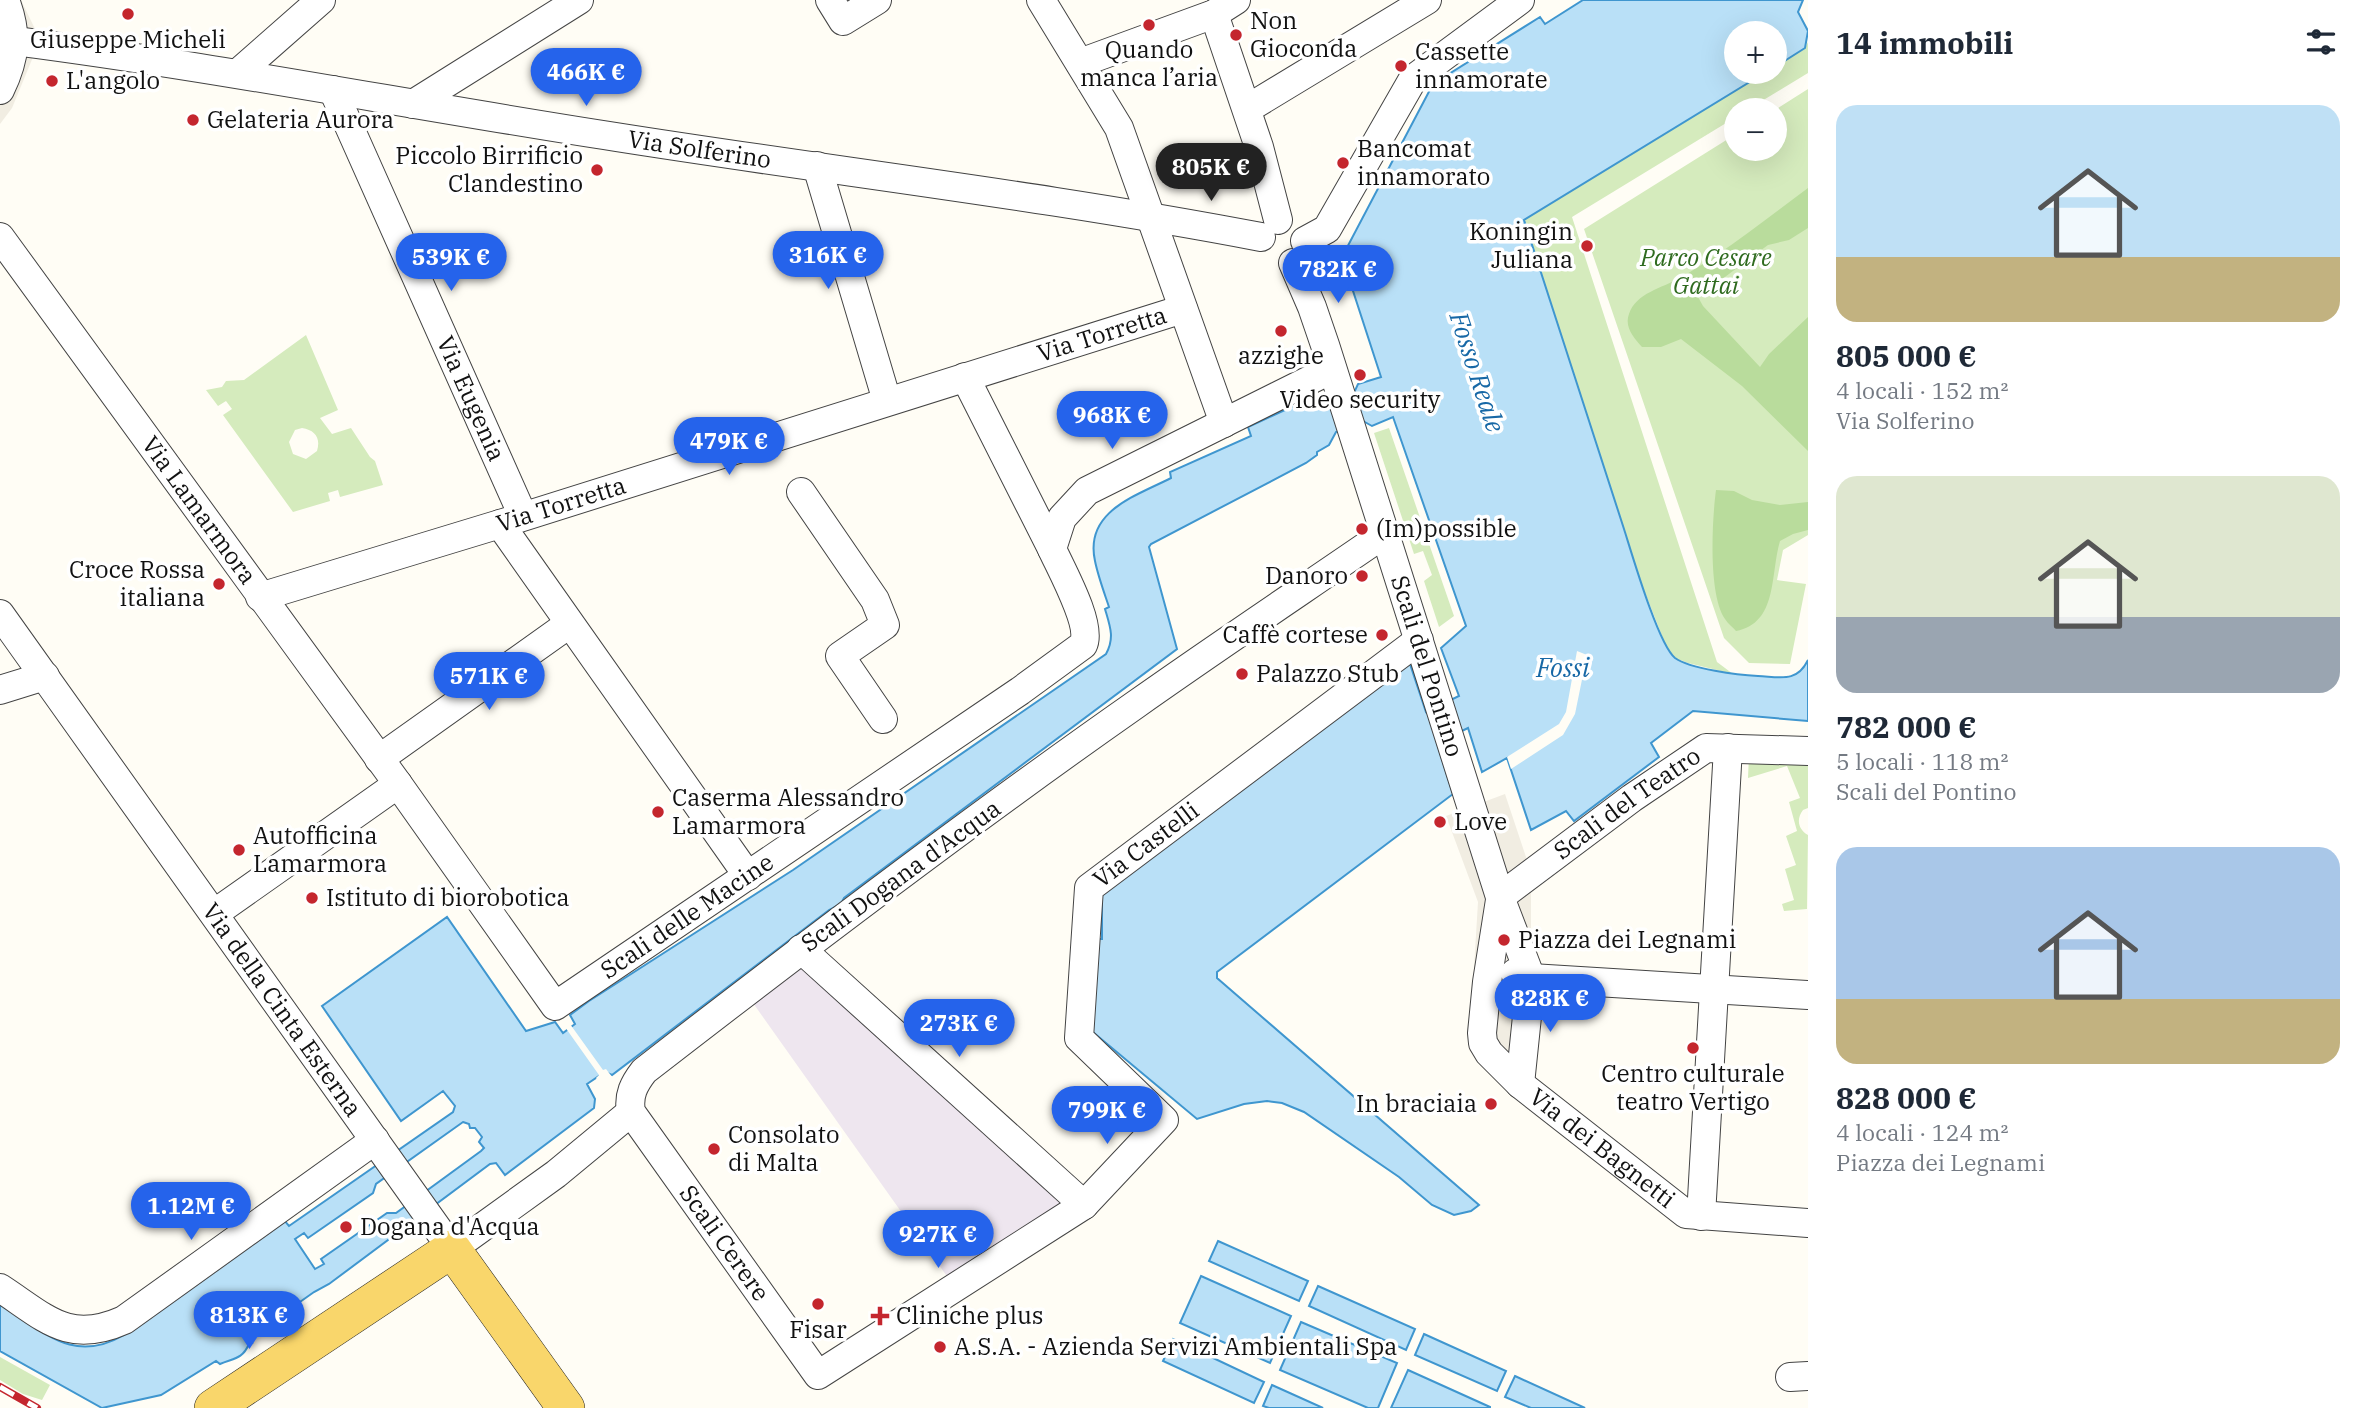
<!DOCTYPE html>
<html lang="it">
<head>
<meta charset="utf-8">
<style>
	:root { --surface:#fff; --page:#f2f2f3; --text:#1f2937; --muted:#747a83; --accent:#2563eb }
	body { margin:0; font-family:"IBM Plex Serif",serif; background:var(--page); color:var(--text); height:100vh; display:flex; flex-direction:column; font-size:26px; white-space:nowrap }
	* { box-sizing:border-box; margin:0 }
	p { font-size:23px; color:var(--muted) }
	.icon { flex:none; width:38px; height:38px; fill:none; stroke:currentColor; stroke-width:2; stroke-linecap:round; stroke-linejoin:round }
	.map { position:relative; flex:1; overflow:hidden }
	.sheet { display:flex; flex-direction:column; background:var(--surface); width:560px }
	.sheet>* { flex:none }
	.controls { position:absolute; left:1724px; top:21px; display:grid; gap:14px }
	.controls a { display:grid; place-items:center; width:63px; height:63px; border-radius:50%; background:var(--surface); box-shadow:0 7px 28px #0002; font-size:35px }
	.price { position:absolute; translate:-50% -60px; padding:0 16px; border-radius:24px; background:var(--accent); color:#fff; font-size:23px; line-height:46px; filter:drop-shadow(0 2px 4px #0008) }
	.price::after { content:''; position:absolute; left:50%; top:42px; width:21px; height:16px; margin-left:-10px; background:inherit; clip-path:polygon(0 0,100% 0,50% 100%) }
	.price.on { background:#222; color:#fff }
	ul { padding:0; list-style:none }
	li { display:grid; align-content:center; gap:14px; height:371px; padding:0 28px }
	li span { display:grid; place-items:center; height:217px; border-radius:21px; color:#555 }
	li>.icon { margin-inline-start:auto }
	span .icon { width:126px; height:126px; fill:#fffc; stroke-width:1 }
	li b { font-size:30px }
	h2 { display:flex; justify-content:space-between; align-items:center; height:84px; padding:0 28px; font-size:30px }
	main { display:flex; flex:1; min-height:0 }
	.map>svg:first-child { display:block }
	.industrial { fill:#eee6ef }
	.green { fill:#d5ebbd; fill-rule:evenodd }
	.forest { fill:#b9dc9c }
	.plaza { fill:#f1ede2 }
	.water { fill:#b9e0f7; stroke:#3f96cf; stroke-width:2; fill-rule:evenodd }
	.pier { fill:#fffdf5 }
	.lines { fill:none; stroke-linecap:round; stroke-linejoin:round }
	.minor-casing { stroke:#444; stroke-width:30 }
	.major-casing { stroke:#222; stroke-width:38 }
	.minor { stroke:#fff; stroke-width:28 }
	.major { stroke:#f9d66b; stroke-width:37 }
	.rail-casing { stroke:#c4262e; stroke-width:8 }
	.rail { stroke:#fff; stroke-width:5; stroke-dasharray:16; stroke-linecap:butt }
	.poi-dot { fill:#c4262e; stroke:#fff; stroke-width:2.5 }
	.labels { text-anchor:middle; stroke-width:7; stroke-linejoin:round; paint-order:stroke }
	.poi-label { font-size:24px; fill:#111; stroke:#fff; text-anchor:start }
	.street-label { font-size:24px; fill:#111; stroke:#fff }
	.park-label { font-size:24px; font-style:italic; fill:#2f6b1f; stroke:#fff }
	.water-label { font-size:26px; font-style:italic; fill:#1768a6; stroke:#fff }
</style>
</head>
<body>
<main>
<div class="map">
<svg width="1808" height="1408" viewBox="0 0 1808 1408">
	<rect width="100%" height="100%" fill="#fffdf5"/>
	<!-- industrial -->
	<path class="industrial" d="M812,957L1076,1203L951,1282L753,1003Z"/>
	<!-- green -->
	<g class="green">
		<path d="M1808,42V73L1747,110H1736V117L1572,217L1717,662L1733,674L1688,663L1675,658L1666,646L1642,585L1524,220L1766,72H1774L1775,67L1805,48Z"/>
		<path d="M1808,89V535L1783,550L1777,580L1806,584L1790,664L1749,663L1724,638L1584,229L1736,134V149H1774L1775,110Z"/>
		<path d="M306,335L338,410L320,418L332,434L351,428L370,457L375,461L383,485L340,497L338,490L328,493L330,501L293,512L223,415L232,409L226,401L218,406L206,390L222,387L226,381L244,380ZM302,428C315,430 321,438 317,451L306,459L293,454L289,442L295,430Z"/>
		<path d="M1389,428L1454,616L1439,627L1424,581L1432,575L1423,551L1414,554L1374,433Z"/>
		<path d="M1749,755L1808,758V808L1803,810C1796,819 1798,829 1808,835L1807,909L1784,911L1782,904L1794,900L1785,869L1796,865L1786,836L1797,831L1789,802L1800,798L1787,766L1748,778Z"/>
		<path d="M0,1357L50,1385L42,1400L23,1394L0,1380Z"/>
	</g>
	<!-- forest -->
	<g class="forest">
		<path d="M1808,188V228L1789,240L1768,245L1698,297L1703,306L1760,367L1769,354L1808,317V451L1742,386L1681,339L1661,347H1642C1634,338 1624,327 1629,314C1636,293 1662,288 1680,278C1725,252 1766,219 1808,188Z"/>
		<path d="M1716,490L1734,491L1752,500L1780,505L1808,502V530L1793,534L1780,541C1770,575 1778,623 1736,631C1733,627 1728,624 1725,619C1708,595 1712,520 1716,490Z"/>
	</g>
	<!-- plaza -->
	<g class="plaza">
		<path d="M0,0H21L35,29L33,57L12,108L0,124Z"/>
		<path d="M1505,794L1531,872V978L1520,1084L1527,1108L1469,1050L1478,902L1446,816Z"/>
	</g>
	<!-- water -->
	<g class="water">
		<path d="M1583,0H1803L1798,12L1808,31L1805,48L1775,67L1774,33H1736V72H1766L1524,220C1557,323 1591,426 1624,529C1632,554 1658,644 1675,658C1690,669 1739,675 1758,676C1780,677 1797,683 1808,660V721L1693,711L1651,743L1659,757L1574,821L1566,811L1531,830L1507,758L1482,772L1468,728L1437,743L1453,794L1217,972V978L1479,1205L1471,1211L1454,1215L1432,1205L1399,1177L1304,1112L1282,1103L1267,1101L1244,1104L1197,1119L1088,1028L1094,939H1102V887L1409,661L1426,712L1459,696L1441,648L1466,626L1393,417L1372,426L1363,421L1336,432L1329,445L1317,452V455L1306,463L1151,544L1149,547L1177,649L844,898L841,904L829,910L612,1075L605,1072L587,1084L595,1099L594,1108L505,1175L496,1163L490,1164L329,1284L314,1292L249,1338L252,1343L249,1344C242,1360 233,1358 220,1364L216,1361L161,1395L102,1408L0,1351V1304C44,1331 72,1365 124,1335L284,1220L289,1226L453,1112L455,1106L443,1091L401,1121L322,1006L447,917L526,1031L555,1022L563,1033L575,1024L570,1015L589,1001L793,870L1106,654C1115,638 1110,626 1105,609L1109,607C1104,592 1098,576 1095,561C1084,511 1136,496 1171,478L1170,472L1251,436L1248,427L1300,403L1301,405L1312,402L1326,404L1353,395L1358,384L1381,377L1342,257L1433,84L1540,17L1545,24ZM463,1122L469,1124L470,1128H475L482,1137L479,1142L484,1148L481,1151L396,1213H387L321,1259L324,1264L315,1269L295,1239L304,1233L308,1238L373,1193L376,1184Z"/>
		<path d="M1218,1241L1308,1281L1299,1301L1209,1261Z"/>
		<path d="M1201,1276L1291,1316L1270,1363L1180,1323Z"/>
		<path d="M1318,1286L1415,1329L1406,1350L1309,1306Z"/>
		<path d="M1301,1322L1397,1363L1378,1408H1368L1280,1370Z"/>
		<path d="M1424,1334L1506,1371L1497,1391L1415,1355Z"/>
		<path d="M1173,1339L1264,1382L1254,1403L1163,1361Z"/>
		<path d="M1408,1370L1490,1407V1408H1391Z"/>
		<path d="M1515,1376L1585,1408H1531L1505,1397Z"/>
		<path d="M1272,1385L1323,1408H1269L1263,1406Z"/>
	</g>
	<!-- pier -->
	<g class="pier">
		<path d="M1577,651L1587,655L1575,714L1563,735L1511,769L1507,757L1559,724L1566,712Z"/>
		<path d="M570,1024L603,1070L606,1069L613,1078L605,1076L598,1081L596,1078L599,1075L565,1027Z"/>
	</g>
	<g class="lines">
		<defs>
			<g id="minor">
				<path d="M830,0L843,21L877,0"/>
				<path d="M1041,0L1119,128L1224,423"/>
				<path d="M1214,14L1259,147L1278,220"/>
				<path id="s1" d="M15,41C216,67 415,106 616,137C831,171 1047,196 1261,237"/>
				<path d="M1080,63L1214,14L1236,0"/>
				<path d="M238,73L321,0"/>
				<path d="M0,90C16,57 18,34 5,0"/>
				<path id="s2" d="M333,90L523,516"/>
				<path d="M413,104L579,0"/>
				<path d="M1247,109L1427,0"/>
				<path d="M817,166L887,401"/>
				<path id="s3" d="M0,237L398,784L555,1006L1020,691L1083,645C1093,626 1061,569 1052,549L1062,518L1087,491L1332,369"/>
				<path d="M1305,241L1327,229L1413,79L1520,0"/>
				<path id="s4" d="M1293,263L1312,307L1325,345L1500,897L1531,978L1520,1084"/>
				<path d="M965,377L1052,549"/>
				<path d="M801,492L875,600L885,625L840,656L883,719"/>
				<path d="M500,524L748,876"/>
				<path id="s5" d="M1384,534C1301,591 1217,647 1135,705C968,822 805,946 644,1071C634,1084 628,1095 631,1112L818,1375L1084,1205L1164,1120L1079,1038L1089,888L1419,640"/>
				<path id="s6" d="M260,597L500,524L1183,309"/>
				<path id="s7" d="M0,614L452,1249L556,1174L631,1112"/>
				<path d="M0,690L45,676"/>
				<path d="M379,759L569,624"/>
				<path id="s8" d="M1500,897L1632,798L1706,748L1808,751"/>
				<path id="s9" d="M1500,900L1487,982L1482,1033L1483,1043L1489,1053L1520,1084L1686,1214L1808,1223"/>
				<path d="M215,913L398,784"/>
				<path d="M801,949L1084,1205"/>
				<path d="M1515,973L1531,978L1808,995"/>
				<path d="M1701,1216L1728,748"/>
				<path d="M0,1288C46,1318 68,1345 124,1320L375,1140"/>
				<path d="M1790,1377L1808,1376"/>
			</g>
			<path id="major" d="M213,1408L452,1249L566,1408"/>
		</defs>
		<!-- minor casing -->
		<use href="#minor" class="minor-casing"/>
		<!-- major casing -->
		<use href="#major" class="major-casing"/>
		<!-- minor -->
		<use href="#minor" class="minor"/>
		<!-- major -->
		<use href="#major" class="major"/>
		<defs>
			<path id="rail" d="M0,1387L37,1408"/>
		</defs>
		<!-- rail casing -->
		<use href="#rail" class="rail-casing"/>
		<!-- rail -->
		<use href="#rail" class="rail"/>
	</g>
	<!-- markers -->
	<g class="poi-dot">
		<circle cx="128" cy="14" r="7"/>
		<circle cx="1149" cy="25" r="7"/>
		<circle cx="1236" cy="35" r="7"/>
		<circle cx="1401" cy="66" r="7"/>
		<circle cx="52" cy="81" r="7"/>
		<circle cx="193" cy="120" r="7"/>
		<circle cx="1343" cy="163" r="7"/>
		<circle cx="597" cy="170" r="7"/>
		<circle cx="1587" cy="246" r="7"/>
		<circle cx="1281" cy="331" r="7"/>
		<circle cx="1360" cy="375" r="7"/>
		<circle cx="1362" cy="529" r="7"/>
		<circle cx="1362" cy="576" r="7"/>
		<circle cx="219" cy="584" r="7"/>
		<circle cx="1382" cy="635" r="7"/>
		<circle cx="1242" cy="674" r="7"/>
		<circle cx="658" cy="812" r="7"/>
		<circle cx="1440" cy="822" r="7"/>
		<circle cx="239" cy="850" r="7"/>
		<circle cx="312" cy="898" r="7"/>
		<circle cx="1504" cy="940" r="7"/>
		<circle cx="1693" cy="1048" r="7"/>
		<circle cx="1491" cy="1104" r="7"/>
		<circle cx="714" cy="1149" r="7"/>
		<circle cx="346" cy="1227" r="7"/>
		<circle cx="818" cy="1304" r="7"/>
		<path d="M876.5 1305.5h7v7h7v7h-7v7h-7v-7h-7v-7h7z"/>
		<circle cx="940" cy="1347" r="7"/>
	</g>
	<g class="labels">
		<!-- poi labels -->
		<g class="poi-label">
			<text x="1250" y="29">Non<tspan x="1250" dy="28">Gioconda</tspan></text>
			<text x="128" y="48" text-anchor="middle">Giuseppe Micheli</text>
			<text x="1149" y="58" text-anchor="middle">Quando<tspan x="1149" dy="28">manca l’aria</tspan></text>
			<text x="1415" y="60">Cassette<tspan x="1415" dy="28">innamorate</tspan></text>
			<text x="66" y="89">L'angolo</text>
			<text x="207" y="128">Gelateria Aurora</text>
			<text x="1357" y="157">Bancomat<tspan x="1357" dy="28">innamorato</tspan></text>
			<text x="583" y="164" text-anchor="end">Piccolo Birrificio<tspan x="583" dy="28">Clandestino</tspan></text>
			<text x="1573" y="240" text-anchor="end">Koningin<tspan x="1573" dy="28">Juliana</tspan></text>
			<text x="1281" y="364" text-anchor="middle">azzighe</text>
			<text x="1360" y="408" text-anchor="middle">Video security</text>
			<text x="1376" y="537">(Im)possible</text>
			<text x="205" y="578" text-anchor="end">Croce Rossa<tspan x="205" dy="28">italiana</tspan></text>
			<text x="1348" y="584" text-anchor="end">Danoro</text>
			<text x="1368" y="643" text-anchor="end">Caffè cortese</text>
			<text x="1256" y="682">Palazzo Stub</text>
			<text x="672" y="806">Caserma Alessandro<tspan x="672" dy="28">Lamarmora</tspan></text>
			<text x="1454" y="830">Love</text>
			<text x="253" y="844">Autofficina<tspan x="253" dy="28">Lamarmora</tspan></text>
			<text x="326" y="906">Istituto di biorobotica</text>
			<text x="1518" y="948">Piazza dei Legnami</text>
			<text x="1693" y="1082" text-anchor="middle">Centro culturale<tspan x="1693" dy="28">teatro Vertigo</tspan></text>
			<text x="1477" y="1112" text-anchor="end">In braciaia</text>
			<text x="728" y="1143">Consolato<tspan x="728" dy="28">di Malta</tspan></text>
			<text x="360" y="1235">Dogana d'Acqua</text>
			<text x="896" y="1324">Cliniche plus</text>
			<text x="818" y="1338" text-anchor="middle">Fisar</text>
			<text x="954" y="1355">A.S.A. - Azienda Servizi Ambientali Spa</text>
		</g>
		<!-- street labels -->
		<g class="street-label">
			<text dy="8" stroke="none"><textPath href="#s1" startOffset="693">Via Solferino</textPath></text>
			<text dy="8" stroke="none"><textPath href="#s6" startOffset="882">Via Torretta</textPath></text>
			<text dy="8" stroke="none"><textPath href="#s2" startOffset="338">Via Eugenia</textPath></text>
			<text dy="8" stroke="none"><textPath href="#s6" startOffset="315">Via Torretta</textPath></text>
			<text dy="8" stroke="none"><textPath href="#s3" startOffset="338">Via Lamarmora</textPath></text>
			<text dy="8" stroke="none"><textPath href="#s4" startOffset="425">Scali del Pontino</textPath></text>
			<text dy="8" stroke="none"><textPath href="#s8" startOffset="158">Scali del Teatro</textPath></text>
			<text dy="8" stroke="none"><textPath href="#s5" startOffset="2054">Via Castelli</textPath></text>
			<text transform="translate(901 876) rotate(-36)" y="8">Scali Dogana d'Acqua</text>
			<text dy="8" stroke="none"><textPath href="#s3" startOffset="1108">Scali delle Macine</textPath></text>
			<text dy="8" stroke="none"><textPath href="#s7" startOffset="486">Via della Cinta Esterna</textPath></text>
			<text dy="8" stroke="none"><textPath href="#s9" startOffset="304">Via dei Bagnetti</textPath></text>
			<text dy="8" stroke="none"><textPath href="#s5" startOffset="1120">Scali Cerere</textPath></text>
		</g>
		<!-- park labels -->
		<g class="park-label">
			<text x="1706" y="266">Parco Cesare<tspan x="1706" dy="28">Gattai</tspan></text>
		</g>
		<!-- water labels -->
		<g class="water-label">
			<text transform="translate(1477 372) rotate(72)" y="9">Fosso Reale</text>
			<text x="1563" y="677">Fossi</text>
		</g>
	</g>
</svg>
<div class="controls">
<a>+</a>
<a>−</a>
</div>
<b class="price" style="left:586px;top:108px">466K €</b>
<b class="price on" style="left:1211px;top:203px">805K €</b>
<b class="price" style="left:828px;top:291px">316K €</b>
<b class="price" style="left:451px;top:293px">539K €</b>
<b class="price" style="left:1338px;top:305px">782K €</b>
<b class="price" style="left:1112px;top:451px">968K €</b>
<b class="price" style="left:729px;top:477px">479K €</b>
<b class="price" style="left:489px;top:712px">571K €</b>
<b class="price" style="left:1550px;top:1034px">828K €</b>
<b class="price" style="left:959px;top:1059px">273K €</b>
<b class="price" style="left:1107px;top:1146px">799K €</b>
<b class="price" style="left:191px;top:1242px">1.12M €</b>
<b class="price" style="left:938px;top:1270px">927K €</b>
<b class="price" style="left:249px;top:1351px">813K €</b>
</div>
<section class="sheet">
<h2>14 immobili<svg class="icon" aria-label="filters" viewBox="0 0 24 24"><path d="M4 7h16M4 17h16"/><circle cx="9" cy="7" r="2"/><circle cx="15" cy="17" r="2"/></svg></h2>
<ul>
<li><span style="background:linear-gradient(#bfe0f5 70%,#c2b280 0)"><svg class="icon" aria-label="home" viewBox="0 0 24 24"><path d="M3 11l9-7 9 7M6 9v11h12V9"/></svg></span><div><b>805 000 €</b><p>4 locali · 152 m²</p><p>Via Solferino</p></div></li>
<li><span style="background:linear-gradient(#dfe7d0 65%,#9aa5b1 0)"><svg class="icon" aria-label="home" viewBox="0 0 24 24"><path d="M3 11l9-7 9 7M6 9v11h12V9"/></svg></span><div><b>782 000 €</b><p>5 locali · 118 m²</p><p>Scali del Pontino</p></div></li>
<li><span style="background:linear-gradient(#a9c7e8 70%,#c2b280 0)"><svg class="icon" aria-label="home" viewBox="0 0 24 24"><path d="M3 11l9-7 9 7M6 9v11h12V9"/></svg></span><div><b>828 000 €</b><p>4 locali · 124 m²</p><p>Piazza dei Legnami</p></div></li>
</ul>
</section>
</main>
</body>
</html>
